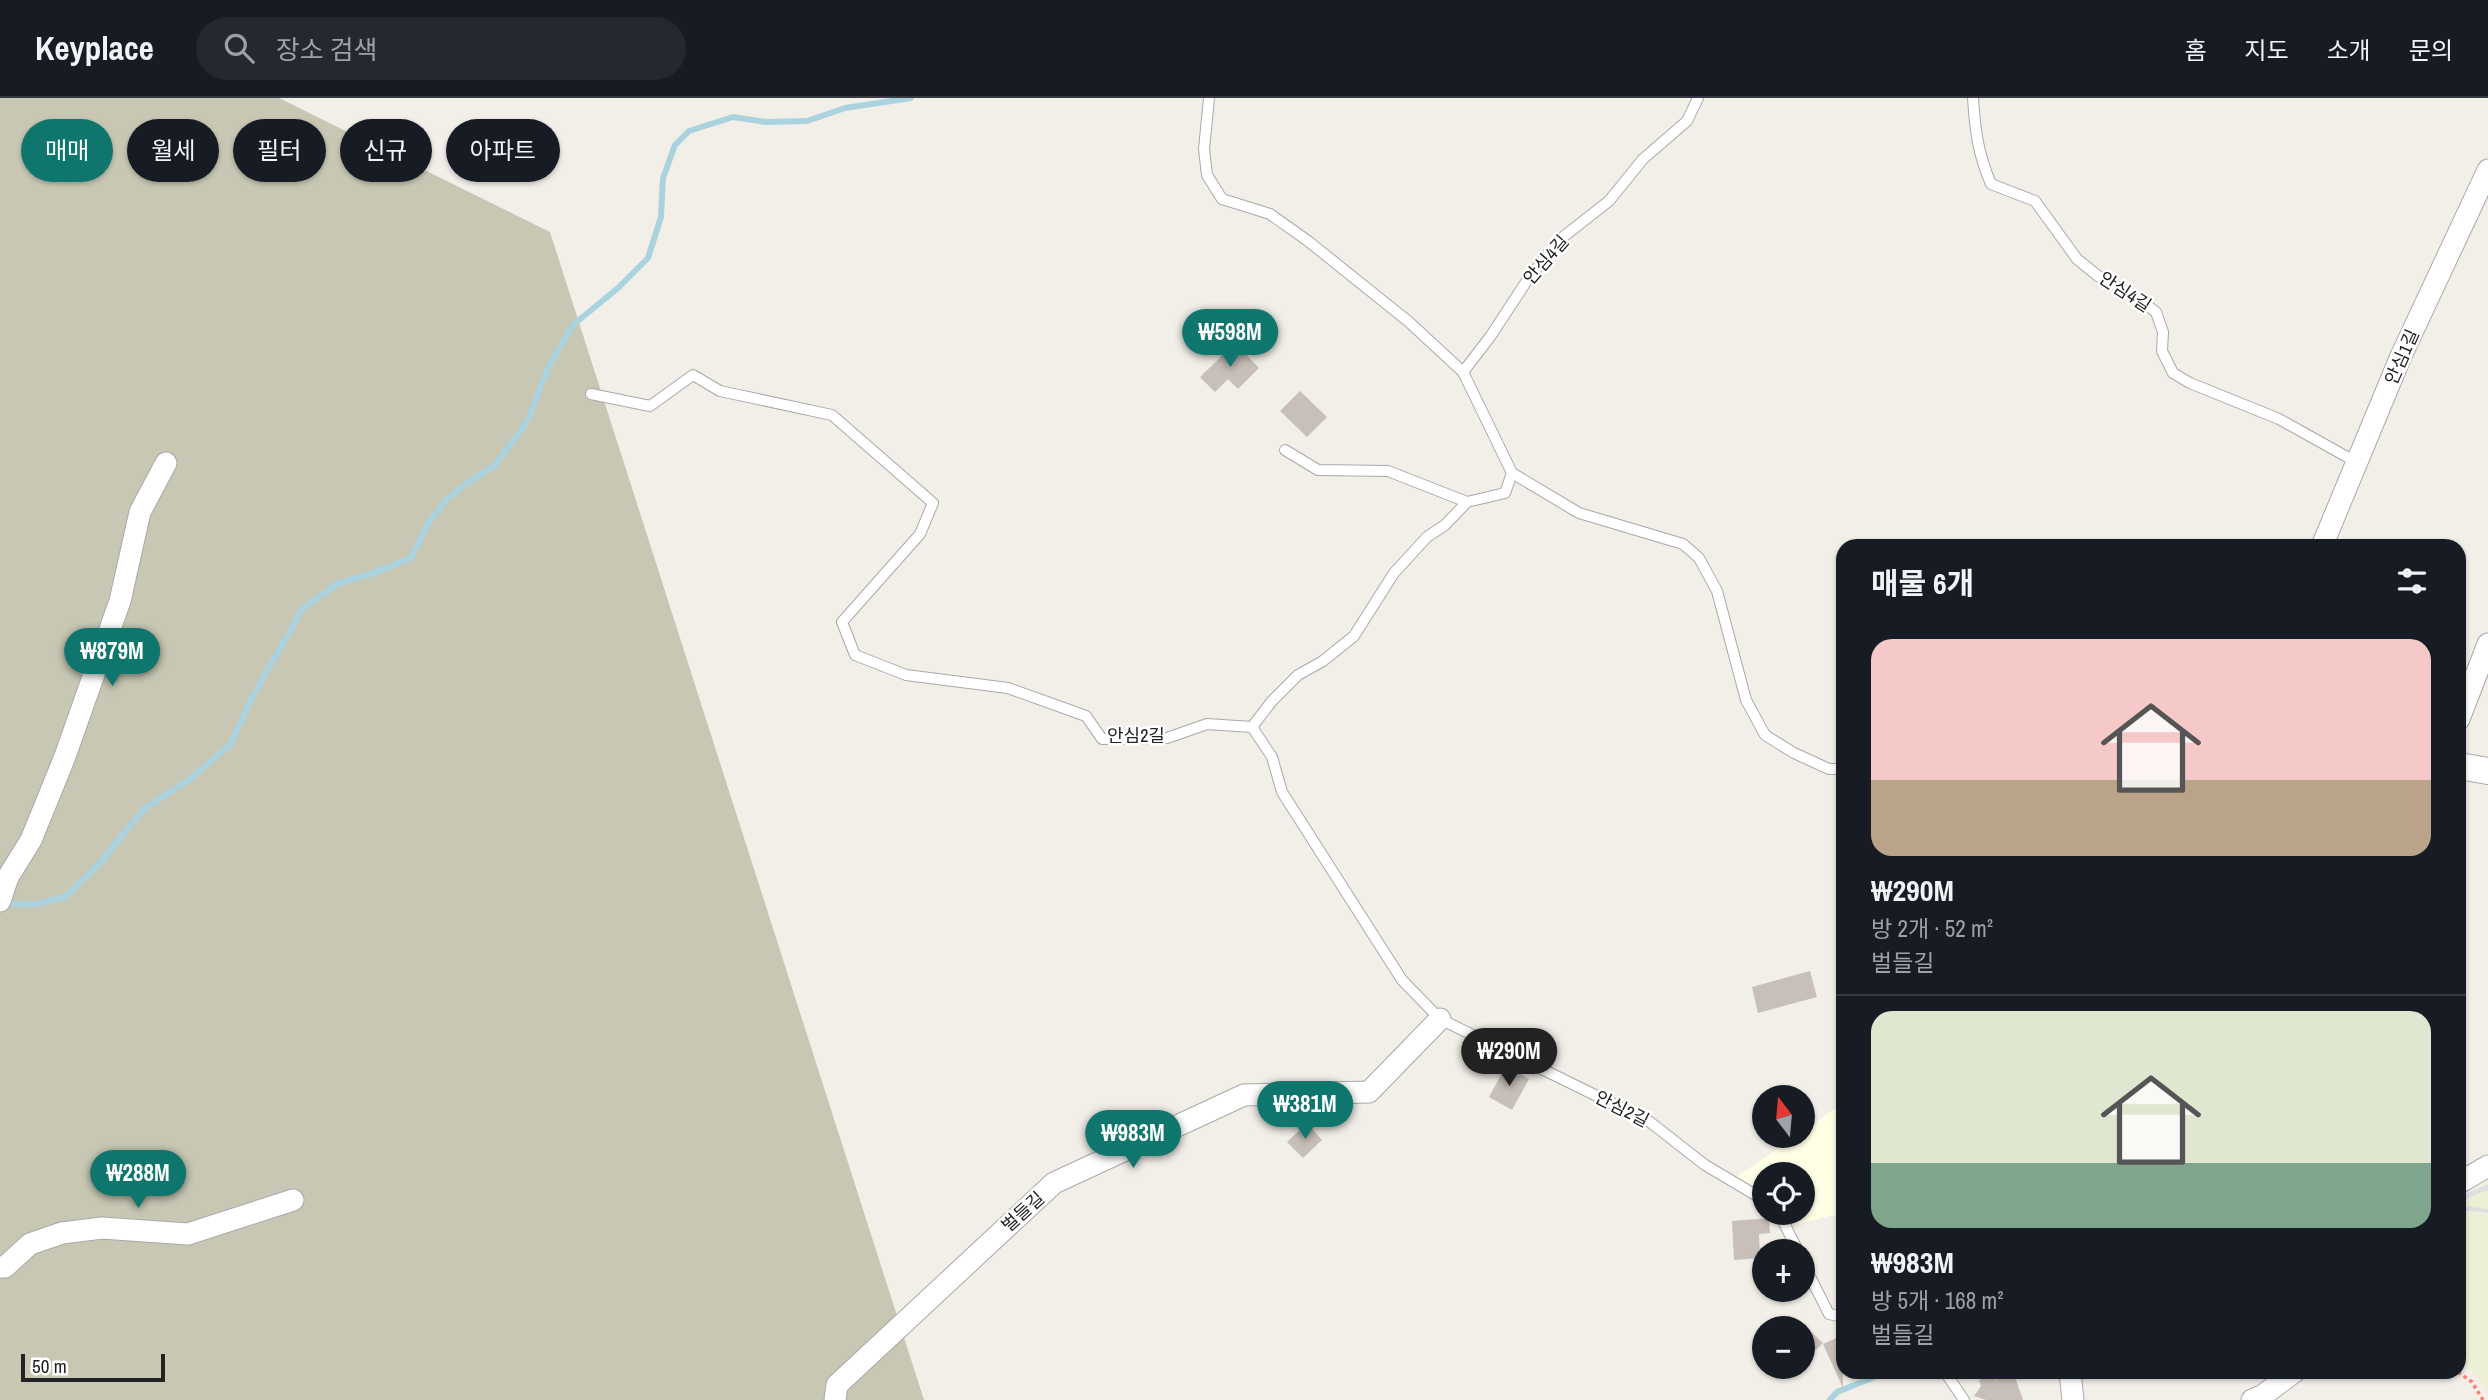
<!DOCTYPE html>
<html lang="ko">
<head>
<meta charset="utf-8">
<style>
	:root { --surface:#171b24; --page:#242831; --text:#f1f3f6; --muted:#9ea1a6; --line:#363941; --accent:#0f766e }
	body { margin:0; font-family:"Archivo Narrow","Noto Sans KR",sans-serif; background:var(--page); color:var(--text); height:100vh; display:flex; flex-direction:column; font-size:26px; white-space:nowrap }
	* { box-sizing:border-box; margin:0 }
	p { font-size:23px; color:var(--muted) }
	.icon { flex:none; width:38px; height:38px; fill:none; stroke:currentColor; stroke-width:2; stroke-linecap:round; stroke-linejoin:round }
	.map { position:relative; flex:1; overflow:hidden }
	.details { position:absolute; left:1836px; top:441px; width:630px; height:840px; display:flex; flex-direction:column; background:var(--surface); border-radius:21px; box-shadow:0 2px 5px #0004 }
	.details>* { flex:none }
	.banner { position:absolute; left:21px; top:21px; width:665px; height:63px; display:flex; gap:14px }
	.needle { width:46px; rotate:344deg }
	.tools { position:absolute; left:1752px; top:987px; display:grid; gap:14px }
	.tools a { display:grid; place-items:center; width:63px; height:63px; border-radius:50%; background:var(--surface); box-shadow:0 2px 5px #0004; font-size:35px }
	.scale { position:absolute; left:21px; bottom:18px; width:144px; box-sizing:border-box; padding-left:7px; border:4px solid #222; border-top:0; font-size:19px; line-height:24px; white-space:nowrap; color:#222; -webkit-text-stroke:5px #fff; paint-order:stroke }
	.price { position:absolute; translate:-50% -60px; padding:0 16px; border-radius:24px; background:var(--accent); color:#fff; font-size:23px; line-height:46px; filter:drop-shadow(0 2px 4px #0008) }
	.price::after { content:''; position:absolute; left:50%; top:42px; width:21px; height:16px; margin-left:-10px; background:inherit; clip-path:polygon(0 0,100% 0,50% 100%) }
	.price.active { background:#222; color:#fff }
	ul { padding:0; list-style:none }
	li { display:grid; align-content:center; gap:14px; height:371px; padding:0 35px }
	li+li { border-top:2px solid var(--line) }
	li span { display:grid; place-items:center; height:217px; border-radius:21px; color:#555 }
	li>.icon { margin-inline-start:auto }
	span .icon { width:126px; height:126px; fill:#fffc; stroke-width:1 }
	li b { font-size:30px }
	h2 { display:flex; justify-content:space-between; align-items:center; height:84px; padding:0 35px; font-size:30px }
	.chip { padding:0 24px; border-radius:32px; background:var(--surface); box-shadow:0 2px 5px #0004; font-size:24px; line-height:63px }
	.chip.active { background:var(--accent); color:#fff }
	header { display:flex; align-items:center; gap:42px; box-sizing:border-box; height:98px; padding:0 35px; background:var(--surface); border-bottom:2px solid var(--line) }
	header strong { font-size:33px }
	nav { display:flex; gap:38px; margin-inline-start:auto; font-size:24px }
	.search { width:490px; height:63px; background:var(--page); display:flex; align-items:center; gap:18px; box-sizing:border-box; padding:0 24px; border-radius:38px; color:var(--muted); font-size:26px }
	.map>svg:first-child { display:block }
	.residential { fill:#e0dfdf }
	.education { fill:#ffffe5 }
	.construction { fill:#c7c7b4 }
	.farmland { fill:#eef0d5 }
	.lines { fill:none; stroke-linecap:round; stroke-linejoin:round }
	.stream { stroke:#aad3df; stroke-width:6 }
	.building { fill:#c7bfb8 }
	.service-casing { stroke:#a9a9a9; stroke-width:12 }
	.minor-casing { stroke:#a9a9a9; stroke-width:23 }
	.tertiary-casing { stroke:#a9a9a9; stroke-width:28 }
	.path { stroke:#fa8072; stroke-width:3.5; stroke-dasharray:3.5 3.5; stroke-linecap:butt }
	.service { stroke:#fff; stroke-width:10 }
	.minor { stroke:#fff; stroke-width:21 }
	.tertiary { stroke:#fff; stroke-width:26 }
	.labels { text-anchor:middle; stroke-width:5; stroke-linejoin:round; paint-order:stroke }
	.street-label { font-size:18px; fill:#222; stroke:#fff }
</style>
</head>
<body>
<header>
<strong>Keyplace</strong>
<div class="search"><svg class="icon" aria-label="search" viewBox="0 0 24 24"><circle cx="10" cy="10" r="6"/><path d="M15 15l6 6"/></svg>장소 검색</div>
<nav><a>홈</a><a>지도</a><a>소개</a><a>문의</a></nav>
</header>
<div class="map">
<svg width="2488" height="1302" viewBox="0 0 2488 1302">
	<rect width="100%" height="100%" fill="#f2efe9"/>
	<!-- residential -->
	<path class="residential" d="M2488,1086V1115L2468,1113L2459,1117V1104L2463,1097Z"/>
	<!-- education -->
	<path class="education" d="M1843,1005V1123L1833,1117L1795,1127L1785,1115H1802V1076H1764V1094L1735,1080L1796,1038H1802L1803,1033Z"/>
	<!-- construction -->
	<path class="construction" d="M0,0H279L550,134L924,1302H0Z"/>
	<!-- farmland -->
	<g class="farmland">
		<path d="M2488,1092V1111L2468,1108L2459,1113L2464,1102Z"/>
		<path d="M2468,1114L2488,1117V1292L2459,1257V1119Z"/>
	</g>
	<g class="lines">
		<!-- stream -->
		<g class="stream">
			<path d="M2,805L33,807L65,799L101,764L144,711L189,682L231,646L250,603L303,510L339,485L377,474L411,460L427,427L446,402L466,386L495,367L527,324L549,268L573,227L618,190L648,160L661,119L663,80L675,47L689,33L733,19L766,24L807,23L845,10L911,0"/>
			<path d="M1830,1302L1837,1294L1887,1274"/>
		</g>
	</g>
	<!-- building -->
	<g class="building">
		<path d="M1235,245L1259,270L1238,291L1228,281L1215,294L1200,279Z"/>
		<path d="M1300,293L1327,319L1307,339L1280,313Z"/>
		<path d="M1810,873L1817,899L1758,915L1752,889Z"/>
		<path d="M1506,968L1529,981L1512,1012L1489,999Z"/>
		<path d="M1307,1025L1322,1042L1303,1060L1287,1044Z"/>
		<path d="M1769,1120L1770,1135L1759,1136L1760,1160L1734,1162L1732,1123Z"/>
		<path d="M1802,1225L1823,1245L1802,1266Z"/>
		<path d="M1843,1237V1290L1823,1246Z"/>
		<path d="M2014,1276L2023,1302H1986L1974,1298L1981,1288L1979,1282L1993,1277L1995,1282Z"/>
	</g>
	<g class="lines">
		<defs>
			<g id="service">
				<path d="M1209,0L1204,51L1207,77L1222,101L1270,116L1308,143L1409,224L1463,274L1512,375L1579,415L1683,446L1699,460L1717,493L1746,602L1765,637L1794,655L1829,671H1843"/>
				<path d="M1973,0C1975,32 1978,56 1991,86L2035,103L2077,161L2098,178L2136,199L2156,214L2163,234L2162,253L2173,275L2190,285L2279,321L2358,365"/>
				<path d="M1463,274L1490,239L1526,184L1558,143L1609,103L1643,61L1687,23L1698,0"/>
				<path d="M591,296L650,308L693,277L720,293L832,317L933,405L920,436L842,524L855,557L906,577L1008,590L1086,618L1102,641L1167,640L1207,626L1252,629L1272,659L1282,694L1402,882L1440,921L1650,1024L1705,1067L1764,1102"/>
				<path d="M1285,352L1318,372L1388,373L1467,404"/>
				<path d="M1252,629L1272,603L1298,577L1323,563L1354,538L1394,475L1427,439L1445,427L1467,404L1505,395L1512,375"/>
				<path d="M1779,1115L1798,1153"/>
				<path d="M1802,1163L1829,1216L1843,1219"/>
				<path d="M1945,1274L1964,1302"/>
			</g>
			<g id="minor">
				<path d="M2322,448L2401,258L2488,72"/>
				<path d="M2459,621L2488,546"/>
				<path d="M0,803L8,779L31,742L64,661L120,503L140,414L166,365"/>
				<path d="M2459,1085L2488,1068"/>
				<path d="M0,1169H5L30,1146L62,1135L102,1130L188,1136L293,1102"/>
				<path d="M2070,1274L2073,1302"/>
				<path d="M835,1302L837,1287L1054,1085L1244,997L1369,994L1440,921"/>
				<path d="M2252,1302L2262,1298L2294,1274"/>
			</g>
			<path id="tertiary" d="M2459,668L2488,673"/>
		</defs>
		<!-- service casing -->
		<use href="#service" class="service-casing"/>
		<!-- minor casing -->
		<use href="#minor" class="minor-casing"/>
		<!-- tertiary casing -->
		<use href="#tertiary" class="tertiary-casing"/>
		<!-- path -->
		<path class="path" d="M2458,1274L2472,1284L2483,1302"/>
		<!-- service -->
		<use href="#service" class="service"/>
		<!-- minor -->
		<use href="#minor" class="minor"/>
		<!-- tertiary -->
		<use href="#tertiary" class="tertiary"/>
	</g>
	<g class="labels">
		<!-- street labels -->
		<g class="street-label">
			<text transform="translate(1546 162) rotate(-49)" y="6">안심4길</text>
			<text transform="translate(2125 194) rotate(33)" y="6">안심4길</text>
			<text transform="translate(2402 259) rotate(-66)" y="6">안심1길</text>
			<text x="1136" y="644">안심2길</text>
			<text transform="translate(1622 1011) rotate(27)" y="6">안심2길</text>
			<text transform="translate(1023 1114) rotate(-42)" y="6">벌들길</text>
		</g>
	</g>
</svg>
<div class="tools">
<a><svg class="needle" viewBox="-14 -14 28 28"><path d="M0-13l5 13h-10z" fill="#e53935"/><path d="M0 13l5-13h-10z" fill="#9ea1a6"/></svg></a>
<a><svg class="icon" aria-label="locate" viewBox="0 0 24 24"><circle cx="12" cy="12" r="6"/><path d="M12 2v4M12 18v4M2 12h4M18 12h4"/></svg></a>
<a>+</a>
<a>−</a>
</div>
<div class="scale">50 m</div>
<b class="price" style="left:1230px;top:271px">₩598M</b>
<b class="price" style="left:112px;top:590px">₩879M</b>
<b class="price active" style="left:1509px;top:990px">₩290M</b>
<b class="price" style="left:1305px;top:1043px">₩381M</b>
<b class="price" style="left:1133px;top:1072px">₩983M</b>
<b class="price" style="left:138px;top:1112px">₩288M</b>
<div class="banner">
<a class="chip active">매매</a>
<a class="chip">월세</a>
<a class="chip">필터</a>
<a class="chip">신규</a>
<a class="chip">아파트</a>
</div>
<section class="details">
<h2>매물 6개<svg class="icon" aria-label="filters" viewBox="0 0 24 24"><path d="M4 7h16M4 17h16"/><circle cx="9" cy="7" r="2"/><circle cx="15" cy="17" r="2"/></svg></h2>
<ul>
<li><span style="background:linear-gradient(#f6c9c9 65%,#b9a48a 0)"><svg class="icon" aria-label="home" viewBox="0 0 24 24"><path d="M3 11l9-7 9 7M6 9v11h12V9"/></svg></span><div><b>₩290M</b><p>방 2개 · 52 m²</p><p>벌들길</p></div></li>
<li><span style="background:linear-gradient(#dfe7d0 70%,#7fa58c 0)"><svg class="icon" aria-label="home" viewBox="0 0 24 24"><path d="M3 11l9-7 9 7M6 9v11h12V9"/></svg></span><div><b>₩983M</b><p>방 5개 · 168 m²</p><p>벌들길</p></div></li>
</ul>
</section>
</div>
</body>
</html>
